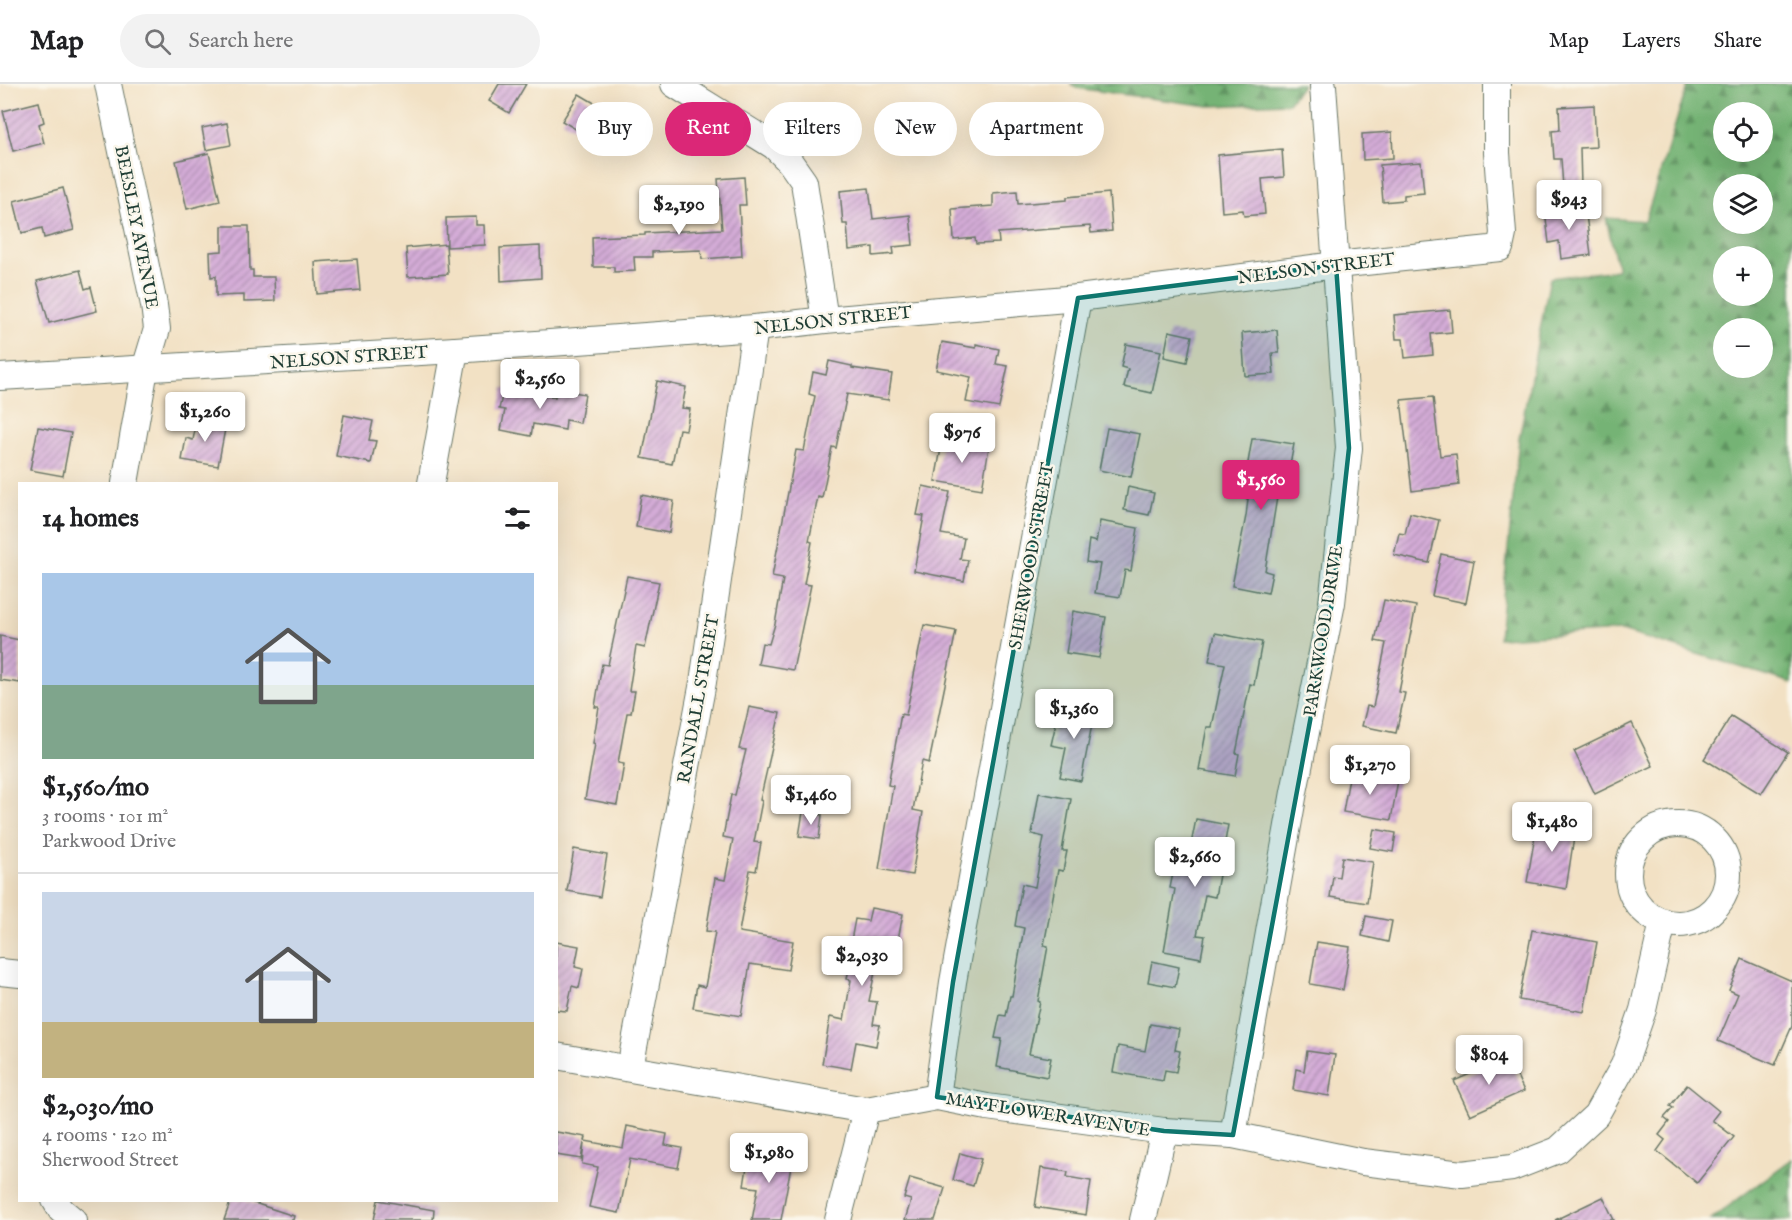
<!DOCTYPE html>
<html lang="en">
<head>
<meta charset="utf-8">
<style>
	:root { --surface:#fff; --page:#f2f2f2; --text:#202124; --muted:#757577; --line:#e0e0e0; --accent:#db2777 }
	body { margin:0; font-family:"IM FELL English",serif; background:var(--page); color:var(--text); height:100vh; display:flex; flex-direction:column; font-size:22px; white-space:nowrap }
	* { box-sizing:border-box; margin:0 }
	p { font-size:20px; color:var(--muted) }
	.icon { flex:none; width:33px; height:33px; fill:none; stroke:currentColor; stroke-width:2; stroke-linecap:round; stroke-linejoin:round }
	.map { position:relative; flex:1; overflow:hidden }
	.drawer { position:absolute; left:18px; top:398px; width:540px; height:720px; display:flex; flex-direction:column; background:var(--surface); border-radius:0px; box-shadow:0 6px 24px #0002 }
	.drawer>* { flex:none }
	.top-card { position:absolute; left:576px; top:18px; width:570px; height:54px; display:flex; gap:12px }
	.tools { position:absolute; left:1713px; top:18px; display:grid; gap:12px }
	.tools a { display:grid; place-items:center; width:60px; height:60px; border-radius:50%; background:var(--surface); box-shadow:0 6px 24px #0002; font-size:30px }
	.price { position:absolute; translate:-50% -51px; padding:0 14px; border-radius:6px; background:#fff; color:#222; font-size:20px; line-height:39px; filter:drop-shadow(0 2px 3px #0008) }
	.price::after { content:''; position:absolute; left:50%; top:36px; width:18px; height:14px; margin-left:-9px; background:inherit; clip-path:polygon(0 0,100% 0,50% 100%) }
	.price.active { background:var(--accent); color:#fff }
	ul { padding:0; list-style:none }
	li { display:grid; align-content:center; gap:12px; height:318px; padding:0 24px }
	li+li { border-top:2px solid var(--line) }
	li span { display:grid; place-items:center; height:186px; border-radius:0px; color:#555 }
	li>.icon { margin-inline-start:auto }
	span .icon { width:108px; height:108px; fill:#fffc; stroke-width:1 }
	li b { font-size:26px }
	h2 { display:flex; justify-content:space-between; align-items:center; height:72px; padding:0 24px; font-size:26px }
	.chip { padding:0 21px; border-radius:27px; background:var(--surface); box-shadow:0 6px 24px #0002; font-size:21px; line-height:54px }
	.chip.active { background:var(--accent); color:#fff }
	header { display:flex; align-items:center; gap:36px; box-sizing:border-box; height:84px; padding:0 30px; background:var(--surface); border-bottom:2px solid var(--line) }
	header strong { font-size:28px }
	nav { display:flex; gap:33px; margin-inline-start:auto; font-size:21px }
	.search { width:420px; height:54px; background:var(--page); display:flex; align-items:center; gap:15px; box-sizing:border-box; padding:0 21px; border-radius:33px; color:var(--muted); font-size:22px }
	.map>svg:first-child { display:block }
	.forest { fill:url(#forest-firs); stroke:#4a7854; stroke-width:1.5; fill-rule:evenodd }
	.building { fill:url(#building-hatch) }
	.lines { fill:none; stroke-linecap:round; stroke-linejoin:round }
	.street-casing { stroke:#697666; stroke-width:28 }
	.street { stroke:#fff; stroke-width:26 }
	.marked { fill:#0f766e; fill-opacity:0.2; stroke:#0f766e; stroke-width:4.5; stroke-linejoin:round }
	.labels { text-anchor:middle; stroke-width:5; stroke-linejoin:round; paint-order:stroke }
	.street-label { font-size:18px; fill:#1f3d34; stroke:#fbf7ec }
</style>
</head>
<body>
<header>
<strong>Map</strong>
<div class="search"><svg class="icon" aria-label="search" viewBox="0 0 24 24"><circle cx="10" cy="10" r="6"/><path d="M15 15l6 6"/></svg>Search here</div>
<nav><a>Map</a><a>Layers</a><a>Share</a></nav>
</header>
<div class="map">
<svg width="1792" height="1136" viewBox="0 0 1792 1136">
	<defs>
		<pattern id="forest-firs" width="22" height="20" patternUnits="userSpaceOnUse" patternTransform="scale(1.5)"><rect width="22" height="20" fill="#75b374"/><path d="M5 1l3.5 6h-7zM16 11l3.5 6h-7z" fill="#5f9360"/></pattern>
		<pattern id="building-hatch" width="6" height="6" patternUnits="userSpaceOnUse" patternTransform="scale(1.5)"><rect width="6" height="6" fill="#d4acd7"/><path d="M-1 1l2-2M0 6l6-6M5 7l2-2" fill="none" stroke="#ab8daf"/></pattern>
	</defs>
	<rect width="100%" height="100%" fill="#fbf7ec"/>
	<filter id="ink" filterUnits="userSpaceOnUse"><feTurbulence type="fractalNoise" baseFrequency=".0167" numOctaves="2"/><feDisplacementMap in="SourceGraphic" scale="12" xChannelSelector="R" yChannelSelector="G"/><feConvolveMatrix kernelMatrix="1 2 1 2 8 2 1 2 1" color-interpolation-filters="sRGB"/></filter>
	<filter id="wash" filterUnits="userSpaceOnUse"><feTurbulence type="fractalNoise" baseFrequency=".008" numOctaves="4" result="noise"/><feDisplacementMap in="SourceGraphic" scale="24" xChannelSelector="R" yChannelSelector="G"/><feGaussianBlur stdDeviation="1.35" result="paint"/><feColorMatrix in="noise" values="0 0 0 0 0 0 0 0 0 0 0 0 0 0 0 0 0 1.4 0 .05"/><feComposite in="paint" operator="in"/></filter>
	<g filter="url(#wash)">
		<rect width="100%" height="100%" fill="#f2e1c4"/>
		<!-- forest -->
		<g class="forest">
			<path d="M1071,0H1303L1288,19L1209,22L1076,4Z"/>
			<path d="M1688,0H1792V599L1622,547L1499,554L1519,355L1550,194L1618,186L1606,134L1645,137ZM1724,28H1762V68H1724ZM1724,100H1762V140H1724ZM1762,172V212H1724V172ZM1724,244H1762V284H1724Z"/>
			<path d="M1792,1075V1136H1710Z"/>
		</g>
		<g id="blocks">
			<!-- building -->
			<g class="building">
				<path d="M499,0H526L509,29L489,17Z"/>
				<path d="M579,10L620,34L608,54L603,51L599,59L562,37Z"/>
				<path d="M39,18L44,38L39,40L44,59L13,67L3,27Z"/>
				<path d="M1594,21L1596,63L1580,64L1581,102L1563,103L1561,75H1554L1552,47L1560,46L1559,23Z"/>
				<path d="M227,39L231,61L206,66L202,44Z"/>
				<path d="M1392,48L1393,74L1363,76L1362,50Z"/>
				<path d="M1282,65L1284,93L1262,95L1265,130L1244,132L1243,126L1222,128L1218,71Z"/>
				<path d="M209,69L220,117L187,125L176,77Z"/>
				<path d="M1421,78L1424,109L1404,111V116L1383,118L1380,81Z"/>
				<path d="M744,93L746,121H739L742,172L702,175L701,166L652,168V173H634L635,187L614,188V183H593L592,153L645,151V149L722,145L718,95Z"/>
				<path d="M63,104L74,146L44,154L42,144L22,149L14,117Z"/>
				<path d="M869,104L873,135L910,131L913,161L893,163L894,170L873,172V163L849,166L847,140H843L840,107Z"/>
				<path d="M1017,107L1018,120L1067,116V113L1109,109L1112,147L1091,149L1090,142L998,149L999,159L976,160L975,154L954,156L952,125L993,122V109Z"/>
				<path d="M1585,122L1591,171L1561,175L1559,157L1549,159L1545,126Z"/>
				<path d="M476,133V141H484L485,161L447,163L446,134Z"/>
				<path d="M222,142H249L250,186H253V193H274L275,217L244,218V211L216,212V192L211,193L210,168L222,167Z"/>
				<path d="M446,160L448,190L408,193L406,164Z"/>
				<path d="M540,162L541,194L501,197L500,164Z"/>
				<path d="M357,175L360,206L317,210L315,178Z"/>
				<path d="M80,186L85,205L91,203L97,227L49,239L37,197Z"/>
				<path d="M1450,226L1452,248L1431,250L1433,271L1405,274L1403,255H1396L1394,231Z"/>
				<path d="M1277,246L1279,269H1272L1274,290L1245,292L1242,249Z"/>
				<path d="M1169,247L1192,252L1187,278L1164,273Z"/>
				<path d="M942,258L976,264V260L999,265L996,280L1008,282L999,324L966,318L971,293L936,286Z"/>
				<path d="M1126,260L1161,267L1152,309L1124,303L1128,285L1121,283Z"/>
				<path d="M829,277L852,282V284L892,290L888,316L847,310L836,364L832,363L822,414L818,413L809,457L812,458L804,500L811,501L793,586L758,580L762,559L769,560L775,540L783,495L772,493L796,366L804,367L815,312L809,310L813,288L826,291Z"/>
				<path d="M657,297L686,303L682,324L690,325L686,346L679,345L672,380L642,374Z"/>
				<path d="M504,304L555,313L556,305L585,310L580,339L566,336L565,346L533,340L531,352L501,346L505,326L499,325Z"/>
				<path d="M1433,313L1440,372L1456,370L1459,401L1412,407L1401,316Z"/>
				<path d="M344,331L373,337L369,356L376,357L371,379L336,372Z"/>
				<path d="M197,335L226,340L218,382L182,376L186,354L193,356Z"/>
				<path d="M38,343L71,349L63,392L30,386Z"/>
				<path d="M1107,344L1140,350L1131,393L1099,386Z"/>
				<path d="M943,354L989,363L982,405L935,397Z"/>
				<path d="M1252,355H1263L1294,360L1286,402L1279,401L1265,487L1272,489L1268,509L1232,502L1246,432L1248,415L1242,414Z"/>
				<path d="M923,402L950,408L941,450L964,454L960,475L968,476L964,497L914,487L924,432L917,431Z"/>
				<path d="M1128,403L1154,409L1149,431L1124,426Z"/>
				<path d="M641,411L674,417L669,449L636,443Z"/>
				<path d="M1410,429L1439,436L1429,479L1394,471L1399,449L1405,450Z"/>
				<path d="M1100,437L1138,444L1131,487L1125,486L1120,513L1095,509L1100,480L1086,478L1089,456L1096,458Z"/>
				<path d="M1441,470L1474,477L1466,519L1432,512Z"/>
				<path d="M627,492L659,498L645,564L636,562L629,607H635L631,629H627L618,679L624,680L617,721L585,715L595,660L593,659L599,623H595L602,580L608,581Z"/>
				<path d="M1384,516L1416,522L1399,608L1405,609L1396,649L1362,642L1367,622L1373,623L1386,559L1375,557Z"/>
				<path d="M1073,527L1106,533L1099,574L1066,569Z"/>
				<path d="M924,541L956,547L929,679L922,677L913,726L923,728L912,791L879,785L893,702L888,701L901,630L906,631Z"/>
				<path d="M1215,549L1262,558L1254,601L1250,600L1236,669L1239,670L1235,692L1199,686L1207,643H1212L1225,580L1209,577Z"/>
				<path d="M0,552L20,556V599L0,596Z"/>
				<path d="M1066,620L1095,625L1081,697L1060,693L1066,664L1051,661L1056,639L1062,640Z"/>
				<path d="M749,623L780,629L760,716L762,717L754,758L761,759L756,787L750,786L739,848L793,857L788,886L750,880L741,932L693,924L697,901L705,903L715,848L706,847L715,794L725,796L733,755L723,753L731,711H735L746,666L739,665Z"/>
				<path d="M1731,632L1788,668L1761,710L1704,675Z"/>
				<path d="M1632,639L1653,682L1595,710L1574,667Z"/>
				<path d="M1350,688L1398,696L1391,736L1343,728Z"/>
				<path d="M1039,709L1071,715L1062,767H1067L1063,787L1058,786L1044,861L1048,862L1038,917L1040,918L1029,970L1051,974L1047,993L997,983L1002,955L995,954L1000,931L1006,932L1010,912H1012L1024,844L1015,842L1022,800L1035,803L1044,753L1032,750Z"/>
				<path d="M803,728L822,731L819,755L799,752Z"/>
				<path d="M1538,734L1576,740L1566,805L1527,798Z"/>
				<path d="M1196,735L1228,741L1215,813L1205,811L1197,851L1205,852L1201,874L1164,867L1175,805L1170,804L1176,774L1188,776Z"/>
				<path d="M1374,745L1396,749L1393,768L1370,764Z"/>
				<path d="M574,765L607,771L600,813L567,807Z"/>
				<path d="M1342,773L1373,778L1367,819L1330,813L1333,792L1339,793Z"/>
				<path d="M871,824L903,830L895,871L879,868L869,917L877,918L873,940L880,941L876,962L856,958L851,985L822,980L830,933L844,936L851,896L847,895L853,863L850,862L855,835L868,837Z"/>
				<path d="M1366,832L1392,837L1388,858L1362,852Z"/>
				<path d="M1532,846L1597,858L1584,928L1519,916Z"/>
				<path d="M556,858L579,862L575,883L583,885L579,904L572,902L567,927L556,926Z"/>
				<path d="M1317,858L1350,863L1343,906L1310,900Z"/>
				<path d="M1742,875L1792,897V942L1775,981L1718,957L1738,910L1729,906Z"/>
				<path d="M1152,877L1179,883L1175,903L1148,898Z"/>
				<path d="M1150,940L1179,945L1175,966L1180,967L1176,988L1165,986L1163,997L1113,988L1118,962L1145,967Z"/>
				<path d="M1307,967L1335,971L1329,1012L1293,1006L1296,985L1304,987Z"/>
				<path d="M1508,973L1524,1007L1470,1031L1454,997Z"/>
				<path d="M1687,1001L1719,1027L1712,1036L1734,1053L1697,1099L1657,1067L1665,1056L1659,1051L1669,1038L1664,1034L1673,1024L1670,1022Z"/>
				<path d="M627,1042L667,1050L665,1061L682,1064L678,1084L630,1075L619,1129L589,1123L598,1083L582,1080L584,1059L581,1075L556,1071V1048L586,1053L585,1057L623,1064Z"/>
				<path d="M772,1068L793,1072L781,1136H752L758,1104L744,1102L749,1071L771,1075Z"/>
				<path d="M960,1069L981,1075L973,1102L953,1096Z"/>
				<path d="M1041,1084L1068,1088L1067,1093L1091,1097L1086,1131L1035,1123Z"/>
				<path d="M910,1094L945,1104L935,1136H905L911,1116L904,1114Z"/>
				<path d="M1603,1113L1614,1136H1555Z"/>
				<path d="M231,1116H245L294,1132L293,1136H224Z"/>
				<path d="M378,1116L434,1126L433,1136H374Z"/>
			</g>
		</g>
	</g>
	<g filter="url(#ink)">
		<use href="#blocks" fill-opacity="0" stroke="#697666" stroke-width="1.5"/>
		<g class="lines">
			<defs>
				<g id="street">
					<path d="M108,0L154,221L157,245L145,285L125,399"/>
					<path d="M674,0L774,62L790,78L804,98L825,236"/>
					<path d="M0,293L455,266L755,244L825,236L1078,214L1336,181L1500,164L1503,150L1497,69V0"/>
					<path d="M431,399L455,266"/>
					<circle cx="1678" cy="790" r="50"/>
					<path d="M0,888L20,890"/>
					<path d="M556,972L866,1026L937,1013L987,1023L1164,1047L1233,1051L1363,1078L1462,1090L1512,1084L1558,1066L1596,1031L1624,981L1643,926L1663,838"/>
					<path d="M630,984L703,598L755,244"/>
					<path d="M937,1013L953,898L1078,214"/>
					<path d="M1233,1051L1294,708L1332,519L1349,364L1323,2"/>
					<path d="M55,1116L61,1126L73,1136"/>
					<path d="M838,1136L866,1026"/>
					<path d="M1143,1136L1164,1047"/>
				</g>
			</defs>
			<!-- street casing -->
			<use href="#street" class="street-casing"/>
			<!-- street -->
			<use href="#street" class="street"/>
		</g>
	</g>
	<!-- marked area -->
	<path class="marked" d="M1336,181L1349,364L1332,519L1233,1051L1164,1047L937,1013L953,898L1078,214Z"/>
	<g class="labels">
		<!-- street labels -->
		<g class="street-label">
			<text transform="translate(137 143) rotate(79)" y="6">BEESLEY AVENUE</text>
			<text transform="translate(1316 184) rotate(-7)" y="6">NELSON STREET</text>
			<text transform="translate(833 236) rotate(-6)" y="6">NELSON STREET</text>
			<text transform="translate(349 273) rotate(-4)" y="6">NELSON STREET</text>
			<text transform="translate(1031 472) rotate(-80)" y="6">SHERWOOD STREET</text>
			<text transform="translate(1323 547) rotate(-81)" y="6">PARKWOOD DRIVE</text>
			<text transform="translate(698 615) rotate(-80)" y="6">RANDALL STREET</text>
			<text transform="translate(1048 1030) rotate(9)" y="6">MAYFLOWER AVENUE</text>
		</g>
	</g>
</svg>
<div class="tools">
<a><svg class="icon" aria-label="locate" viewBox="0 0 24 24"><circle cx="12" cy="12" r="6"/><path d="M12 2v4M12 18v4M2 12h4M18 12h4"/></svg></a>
<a><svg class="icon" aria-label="layers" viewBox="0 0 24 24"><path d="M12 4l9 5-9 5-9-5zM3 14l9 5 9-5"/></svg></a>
<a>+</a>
<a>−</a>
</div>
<b class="price" style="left:1569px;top:147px">$943</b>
<b class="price" style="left:679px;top:152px">$2,190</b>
<b class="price" style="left:540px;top:326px">$2,560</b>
<b class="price" style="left:205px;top:359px">$1,260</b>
<b class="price" style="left:962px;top:380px">$976</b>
<b class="price active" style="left:1261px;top:427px">$1,560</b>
<b class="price" style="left:1074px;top:656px">$1,360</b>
<b class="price" style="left:1370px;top:712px">$1,270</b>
<b class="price" style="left:811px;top:742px">$1,460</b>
<b class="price" style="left:1552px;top:769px">$1,480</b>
<b class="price" style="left:1195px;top:804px">$2,660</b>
<b class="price" style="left:862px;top:903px">$2,030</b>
<b class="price" style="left:1489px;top:1002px">$804</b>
<b class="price" style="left:769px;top:1100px">$1,980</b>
<div class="top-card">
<a class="chip">Buy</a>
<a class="chip active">Rent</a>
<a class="chip">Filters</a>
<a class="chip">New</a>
<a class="chip">Apartment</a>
</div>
<section class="drawer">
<h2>14 homes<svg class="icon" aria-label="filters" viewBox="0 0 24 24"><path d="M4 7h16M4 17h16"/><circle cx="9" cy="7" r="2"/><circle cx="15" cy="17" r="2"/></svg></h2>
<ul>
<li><span style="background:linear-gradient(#a9c7e8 60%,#7fa58c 0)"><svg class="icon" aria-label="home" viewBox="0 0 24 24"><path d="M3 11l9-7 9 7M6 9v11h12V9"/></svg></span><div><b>$1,560/mo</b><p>3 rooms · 101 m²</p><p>Parkwood Drive</p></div></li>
<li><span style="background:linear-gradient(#c9d6e8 70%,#c2b280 0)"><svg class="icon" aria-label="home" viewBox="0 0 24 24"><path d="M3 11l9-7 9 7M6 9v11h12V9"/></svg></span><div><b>$2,030/mo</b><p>4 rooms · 120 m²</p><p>Sherwood Street</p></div></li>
</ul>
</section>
</div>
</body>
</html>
